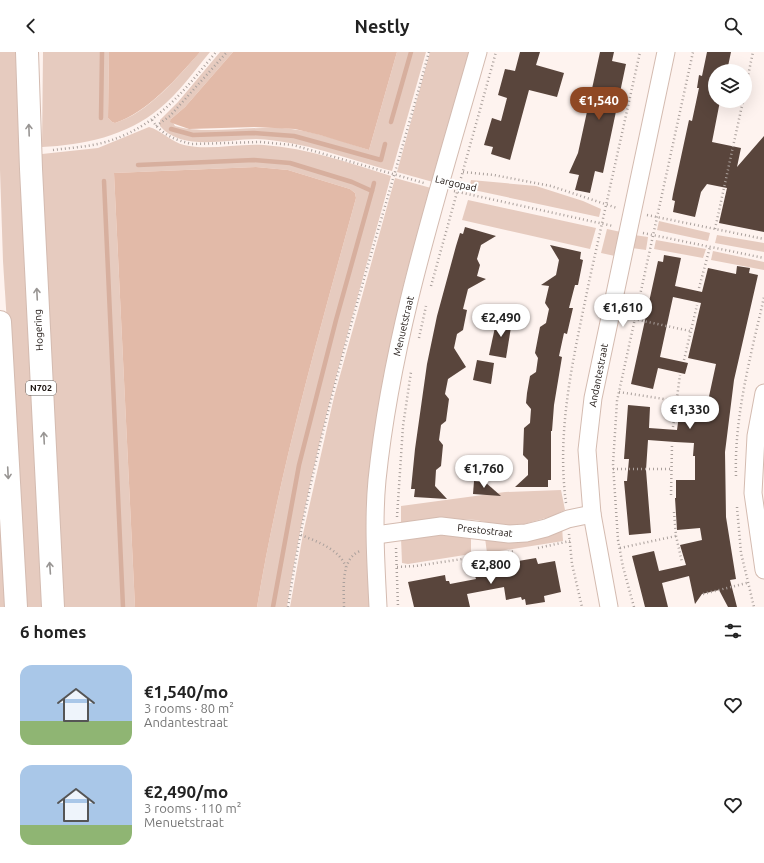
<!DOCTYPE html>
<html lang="en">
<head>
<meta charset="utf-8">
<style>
	:root { --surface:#fff; --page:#f2f2f2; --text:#222; --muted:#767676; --accent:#8f4824 }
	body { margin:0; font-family:Ubuntu,sans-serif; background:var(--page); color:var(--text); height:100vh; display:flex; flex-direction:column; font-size:15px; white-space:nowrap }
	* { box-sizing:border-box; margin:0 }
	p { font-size:13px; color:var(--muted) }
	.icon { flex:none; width:22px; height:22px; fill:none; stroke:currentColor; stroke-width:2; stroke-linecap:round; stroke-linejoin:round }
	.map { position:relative; height:555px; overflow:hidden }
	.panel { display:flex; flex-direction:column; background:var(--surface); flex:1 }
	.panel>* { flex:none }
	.controls { position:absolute; left:708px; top:12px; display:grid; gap:8px }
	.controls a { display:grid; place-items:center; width:44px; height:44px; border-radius:50%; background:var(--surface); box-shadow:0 4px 16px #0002; font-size:20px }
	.price { position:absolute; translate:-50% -34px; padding:0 9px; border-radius:14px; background:#fff; color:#222; font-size:13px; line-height:26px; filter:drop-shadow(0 1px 2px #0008) }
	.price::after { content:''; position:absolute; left:50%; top:24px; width:12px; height:9px; margin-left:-6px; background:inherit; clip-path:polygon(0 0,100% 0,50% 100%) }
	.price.active { background:var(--accent); color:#fff }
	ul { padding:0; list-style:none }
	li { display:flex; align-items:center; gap:12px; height:100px; padding:0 20px }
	li span { display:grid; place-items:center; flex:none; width:112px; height:80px; border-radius:12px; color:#555 }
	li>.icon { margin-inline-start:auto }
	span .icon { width:48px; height:48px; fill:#fffc; stroke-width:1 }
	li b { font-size:17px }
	h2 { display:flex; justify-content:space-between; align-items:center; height:48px; padding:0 20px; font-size:17px }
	header { display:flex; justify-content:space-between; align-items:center; height:52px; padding:0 20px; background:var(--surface); font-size:18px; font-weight:700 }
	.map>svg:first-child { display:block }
	.green { fill:#e6cbbf }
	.forest { fill:#e2baa8 }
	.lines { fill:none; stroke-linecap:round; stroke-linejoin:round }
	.stream { stroke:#d7af9e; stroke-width:4.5 }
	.building { fill:#59453c }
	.minor-casing { stroke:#d4bbb0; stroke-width:19 }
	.highway-casing { stroke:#d4bbb0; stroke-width:24 }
	.path { stroke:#aaa09c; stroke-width:2.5; stroke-dasharray:1 3; stroke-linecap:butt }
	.minor { stroke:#fff; stroke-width:17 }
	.highway { stroke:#fff; stroke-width:22 }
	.oneway { stroke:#989593 }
	.labels { text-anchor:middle; stroke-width:4; stroke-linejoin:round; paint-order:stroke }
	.shield { fill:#fff; stroke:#5f5a57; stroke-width:1 }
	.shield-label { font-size:9px; font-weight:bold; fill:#1b130f }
	.street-label { font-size:10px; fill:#1b130f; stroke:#fff }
</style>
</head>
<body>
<header><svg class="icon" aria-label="back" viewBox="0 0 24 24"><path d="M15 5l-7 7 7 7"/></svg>Nestly<svg class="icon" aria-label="search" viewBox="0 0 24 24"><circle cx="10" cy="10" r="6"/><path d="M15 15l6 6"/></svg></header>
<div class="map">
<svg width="764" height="555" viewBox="0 0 764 555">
	<rect width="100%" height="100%" fill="#fef3ef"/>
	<!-- green -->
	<g class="green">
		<path d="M0,0H19L46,555H25L3,209L0,118Z"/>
		<path d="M43,0H109L108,66L112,70L115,71C148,61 178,25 200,0H210C194,19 179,41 159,57C127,84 83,93 42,95Z"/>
		<path d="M220,0H233L185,55L171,67L175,74C205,83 250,74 282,76C312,78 341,89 369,98L397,0H426L392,119C347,107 304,89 256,87C227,87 182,100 160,74V68L178,50Z"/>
		<path d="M430,0H470L433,130L397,120Z"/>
		<path d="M149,75C161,78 171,90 184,93C209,99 238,91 264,93C308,96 349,111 391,124C352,267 309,409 287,555H257C280,416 319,281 356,146L355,141L350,137L288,118L256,115L114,121L135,555H60L41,180L42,102L98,96Z"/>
		<path d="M395,126L431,136L405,227L387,310L371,555H290L303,482L334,345Z"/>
		<path d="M471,128L536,134L583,149L601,157L599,165L469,137Z"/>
		<path d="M468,148L596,176L590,197L462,168Z"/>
		<path d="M659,169L710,181L708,189L657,178Z"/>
		<path d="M607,177L621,180L615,204L601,201Z"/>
		<path d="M634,183L648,185L646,198L632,196Z"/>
		<path d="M717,183L764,191V200L715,191Z"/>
		<path d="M656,188L706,197L703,206L654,197Z"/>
		<path d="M713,199L764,210V218L711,208Z"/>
		<path d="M0,402L10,555H0Z"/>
		<path d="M561,438L565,458L553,464L517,474L495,472L476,468L441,466L401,474V454L505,440Z"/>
		<path d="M562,475L563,489L487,501L485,486Z"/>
		<path d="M411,481H471V502L408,512L402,511L401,486Z"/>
	</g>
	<!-- forest -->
	<g class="forest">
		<path d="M109,0H200C179,24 147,61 115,71L112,70L108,66Z"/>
		<path d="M233,0H397L369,98L320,83L295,77L254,75L189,77L172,71L170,70L171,67L185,55Z"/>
		<path d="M256,115L288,118L350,137L355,141L356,146C319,281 280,416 257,555H135L114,121Z"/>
	</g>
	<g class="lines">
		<!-- stream -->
		<g class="stream">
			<path d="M101,66L102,0"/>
			<path d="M391,70L411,0"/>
			<path d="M171,77L193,83L254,81L294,84L381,108L385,92"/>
			<path d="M138,113L254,108L290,111L352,130L372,139L336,268L299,413L273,555"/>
			<path d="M104,129L123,555"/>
			<path d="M372,139L374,131"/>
		</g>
	</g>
	<!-- building -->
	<g class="building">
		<path d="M520,0H540L536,13L564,21L557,45L529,38L510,108L491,102L493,95L484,93L492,66L501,69L507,46L498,43L505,17L515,19Z"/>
		<path d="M600,0H614L612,9L626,12L603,121L595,119L590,141L575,138L579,123L569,121L578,101Z"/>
		<path d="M707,0H731L727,19H715V49H720L712,90L741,96L737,115L764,84V180L719,171L727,136L707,132L701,140L695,165L673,160L675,149L672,148L673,142L689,68L692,69L699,36H697L699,23L702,24Z"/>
		<path d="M465,175L496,184L481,193L477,207L480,213L477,224L486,227L468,237L463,257L467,258L463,278L457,282L454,296L466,315L448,327L445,342L449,347L446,369L441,373L439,388L443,393L441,414L436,418L435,434L447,447L414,445L415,437H411L415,397L427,312L437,264L456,194L460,181L463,182Z"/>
		<path d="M550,193L581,200L580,207L583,208L578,233H575L569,256H573L567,282L564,281L559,304L562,305L554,353L552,379H551V428H548V435H515L528,423V408L523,403L524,376L530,371L531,357L526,351L527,341L530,324L536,320L538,306L535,301L540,275L546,271L549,257L545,251L549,234L541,233L556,223L559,208Z"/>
		<path d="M664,203L681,206L675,234L702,240L708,216L736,222L737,214L750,216L749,221L758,223L734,328L725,400L726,465L736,527L730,528L737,555H728L719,538L702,542L695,552L689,524L662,531L668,555H645L632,504L654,499L659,519L686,513L680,493L702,488L700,476L677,478L675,446H676V428H695V404H693L694,391L675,390L648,388L646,418L651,481L629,483L624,429H627L629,407H624L628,353L650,355L649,376L677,378L680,356L700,357L701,349H708L716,312L688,306L701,251L673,245L660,305L688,311L685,322L658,316L653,337L631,332L658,209L663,210Z"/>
		<path d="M497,266L512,269L506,306L489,303Z"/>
		<path d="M477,308L494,311L491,332L473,328Z"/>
		<path d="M474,429L485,430L501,444L473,442Z"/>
		<path d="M536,506L538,512L555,509L561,540L544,544L545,550L526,553L525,547L522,548L521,545L506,548L504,535L467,542L470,555H414L408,530L445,523L446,529H449L450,532L476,527L475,524L490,521L489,514Z"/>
	</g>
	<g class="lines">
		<defs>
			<g id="minor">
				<path d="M764,341L756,384L753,441L764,518"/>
				<path d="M376,483L441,474L509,482L526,481L546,476L568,467L592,462"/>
				<path d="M378,555C376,514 373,470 377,428C392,282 438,141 478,0"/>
				<path d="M609,555L592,462L587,398L593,346L666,0"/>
			</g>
			<g id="highway">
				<path d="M27,0L31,117L53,555"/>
				<path d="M0,270L16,555"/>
			</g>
		</defs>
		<!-- minor casing -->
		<use href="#minor" class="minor-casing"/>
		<!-- highway casing -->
		<use href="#highway" class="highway-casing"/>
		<!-- path -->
		<g class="path">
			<path d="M745,38L753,0"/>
			<path d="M152,68C162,83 175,88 192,92L260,90L293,93L424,131"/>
			<path d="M156,74L170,64L227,0"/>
			<path d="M53,98C69,96 86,95 102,91C155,77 183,40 216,0"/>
			<path d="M463,120L494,123L551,134L617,156"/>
			<path d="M454,139L613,174"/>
			<path d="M647,163L764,187"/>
			<path d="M715,177L743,49"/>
			<path d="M643,181L764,206"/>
			<path d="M431,234L496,0"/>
			<path d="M699,236L710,195"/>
			<path d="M634,267L690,279"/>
			<path d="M419,286L426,254"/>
			<path d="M684,308L697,253"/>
			<path d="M619,340L677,349"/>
			<path d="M673,375L680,323"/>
			<path d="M613,417H670"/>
			<path d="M736,424C734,364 751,303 764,245"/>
			<path d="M671,443L672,393"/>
			<path d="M566,451C556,376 574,304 589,230C606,153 623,77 640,0"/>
			<path d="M737,455L741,501L754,555"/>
			<path d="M674,460L676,484L682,510"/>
			<path d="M397,465L403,374L411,320"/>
			<path d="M569,482L572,512L582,555"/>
			<path d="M301,483C318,490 339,497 346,515"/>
			<path d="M396,496L398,555"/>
			<path d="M538,496L570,489"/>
			<path d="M620,496L676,484"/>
			<path d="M397,515L416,514L515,499"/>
			<path d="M703,542L747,531"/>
			<path d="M288,555C316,366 379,184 429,0"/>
			<path d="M344,555C344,538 340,507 360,499"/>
			<path d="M634,555L623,515L618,488L613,412L617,349L693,0"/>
		</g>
		<!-- minor -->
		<use href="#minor" class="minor"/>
		<!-- highway -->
		<use href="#highway" class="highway"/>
	</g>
	<!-- one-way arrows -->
	<defs><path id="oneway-shaft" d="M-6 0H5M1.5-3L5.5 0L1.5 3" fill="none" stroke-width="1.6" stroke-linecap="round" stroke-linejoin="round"/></defs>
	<g class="oneway">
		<use href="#oneway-shaft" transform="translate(29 78) rotate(-92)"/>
		<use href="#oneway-shaft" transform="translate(37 242) rotate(-93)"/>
		<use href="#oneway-shaft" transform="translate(44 386) rotate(-93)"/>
		<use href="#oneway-shaft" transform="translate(8 421) rotate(87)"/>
		<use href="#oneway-shaft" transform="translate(50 516) rotate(-94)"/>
	</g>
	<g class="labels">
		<!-- shield labels -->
		<rect class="shield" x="26" y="329" width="30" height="14" rx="3"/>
		<g class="shield-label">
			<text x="41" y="339">N702</text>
		</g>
		<!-- street labels -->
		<g class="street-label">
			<text transform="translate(456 131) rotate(13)" y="4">Largopad</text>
			<text transform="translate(403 274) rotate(-77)" y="4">Menuetstraat</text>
			<text transform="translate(38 278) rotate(-93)" y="4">Hogering</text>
			<text transform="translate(598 323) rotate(-79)" y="4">Andantestraat</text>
			<text transform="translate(485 478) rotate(6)" y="4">Prestostraat</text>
		</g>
	</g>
</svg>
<div class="controls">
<a><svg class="icon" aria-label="layers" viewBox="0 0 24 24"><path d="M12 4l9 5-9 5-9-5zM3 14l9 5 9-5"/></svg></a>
</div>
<b class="price active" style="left:599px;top:69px">€1,540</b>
<b class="price" style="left:623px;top:276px">€1,610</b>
<b class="price" style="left:501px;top:286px">€2,490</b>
<b class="price" style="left:690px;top:378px">€1,330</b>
<b class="price" style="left:484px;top:437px">€1,760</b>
<b class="price" style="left:491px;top:533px">€2,800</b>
</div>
<section class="panel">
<h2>6 homes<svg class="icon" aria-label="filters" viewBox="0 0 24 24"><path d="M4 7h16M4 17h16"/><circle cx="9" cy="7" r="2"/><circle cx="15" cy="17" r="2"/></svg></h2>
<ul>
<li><span style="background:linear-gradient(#a9c7e8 70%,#8fb573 0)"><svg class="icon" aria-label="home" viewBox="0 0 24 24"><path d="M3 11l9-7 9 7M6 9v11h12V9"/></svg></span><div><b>€1,540/mo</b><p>3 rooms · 80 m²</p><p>Andantestraat</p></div><svg class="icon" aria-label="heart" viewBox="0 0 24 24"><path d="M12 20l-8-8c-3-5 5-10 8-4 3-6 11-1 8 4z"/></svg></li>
<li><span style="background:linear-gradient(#a9c7e8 75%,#8fb573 0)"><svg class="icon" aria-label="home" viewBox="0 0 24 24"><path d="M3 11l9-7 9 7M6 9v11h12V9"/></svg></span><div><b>€2,490/mo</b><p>3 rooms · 110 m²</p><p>Menuetstraat</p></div><svg class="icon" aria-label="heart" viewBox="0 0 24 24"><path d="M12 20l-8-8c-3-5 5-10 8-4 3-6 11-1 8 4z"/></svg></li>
</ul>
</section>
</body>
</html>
